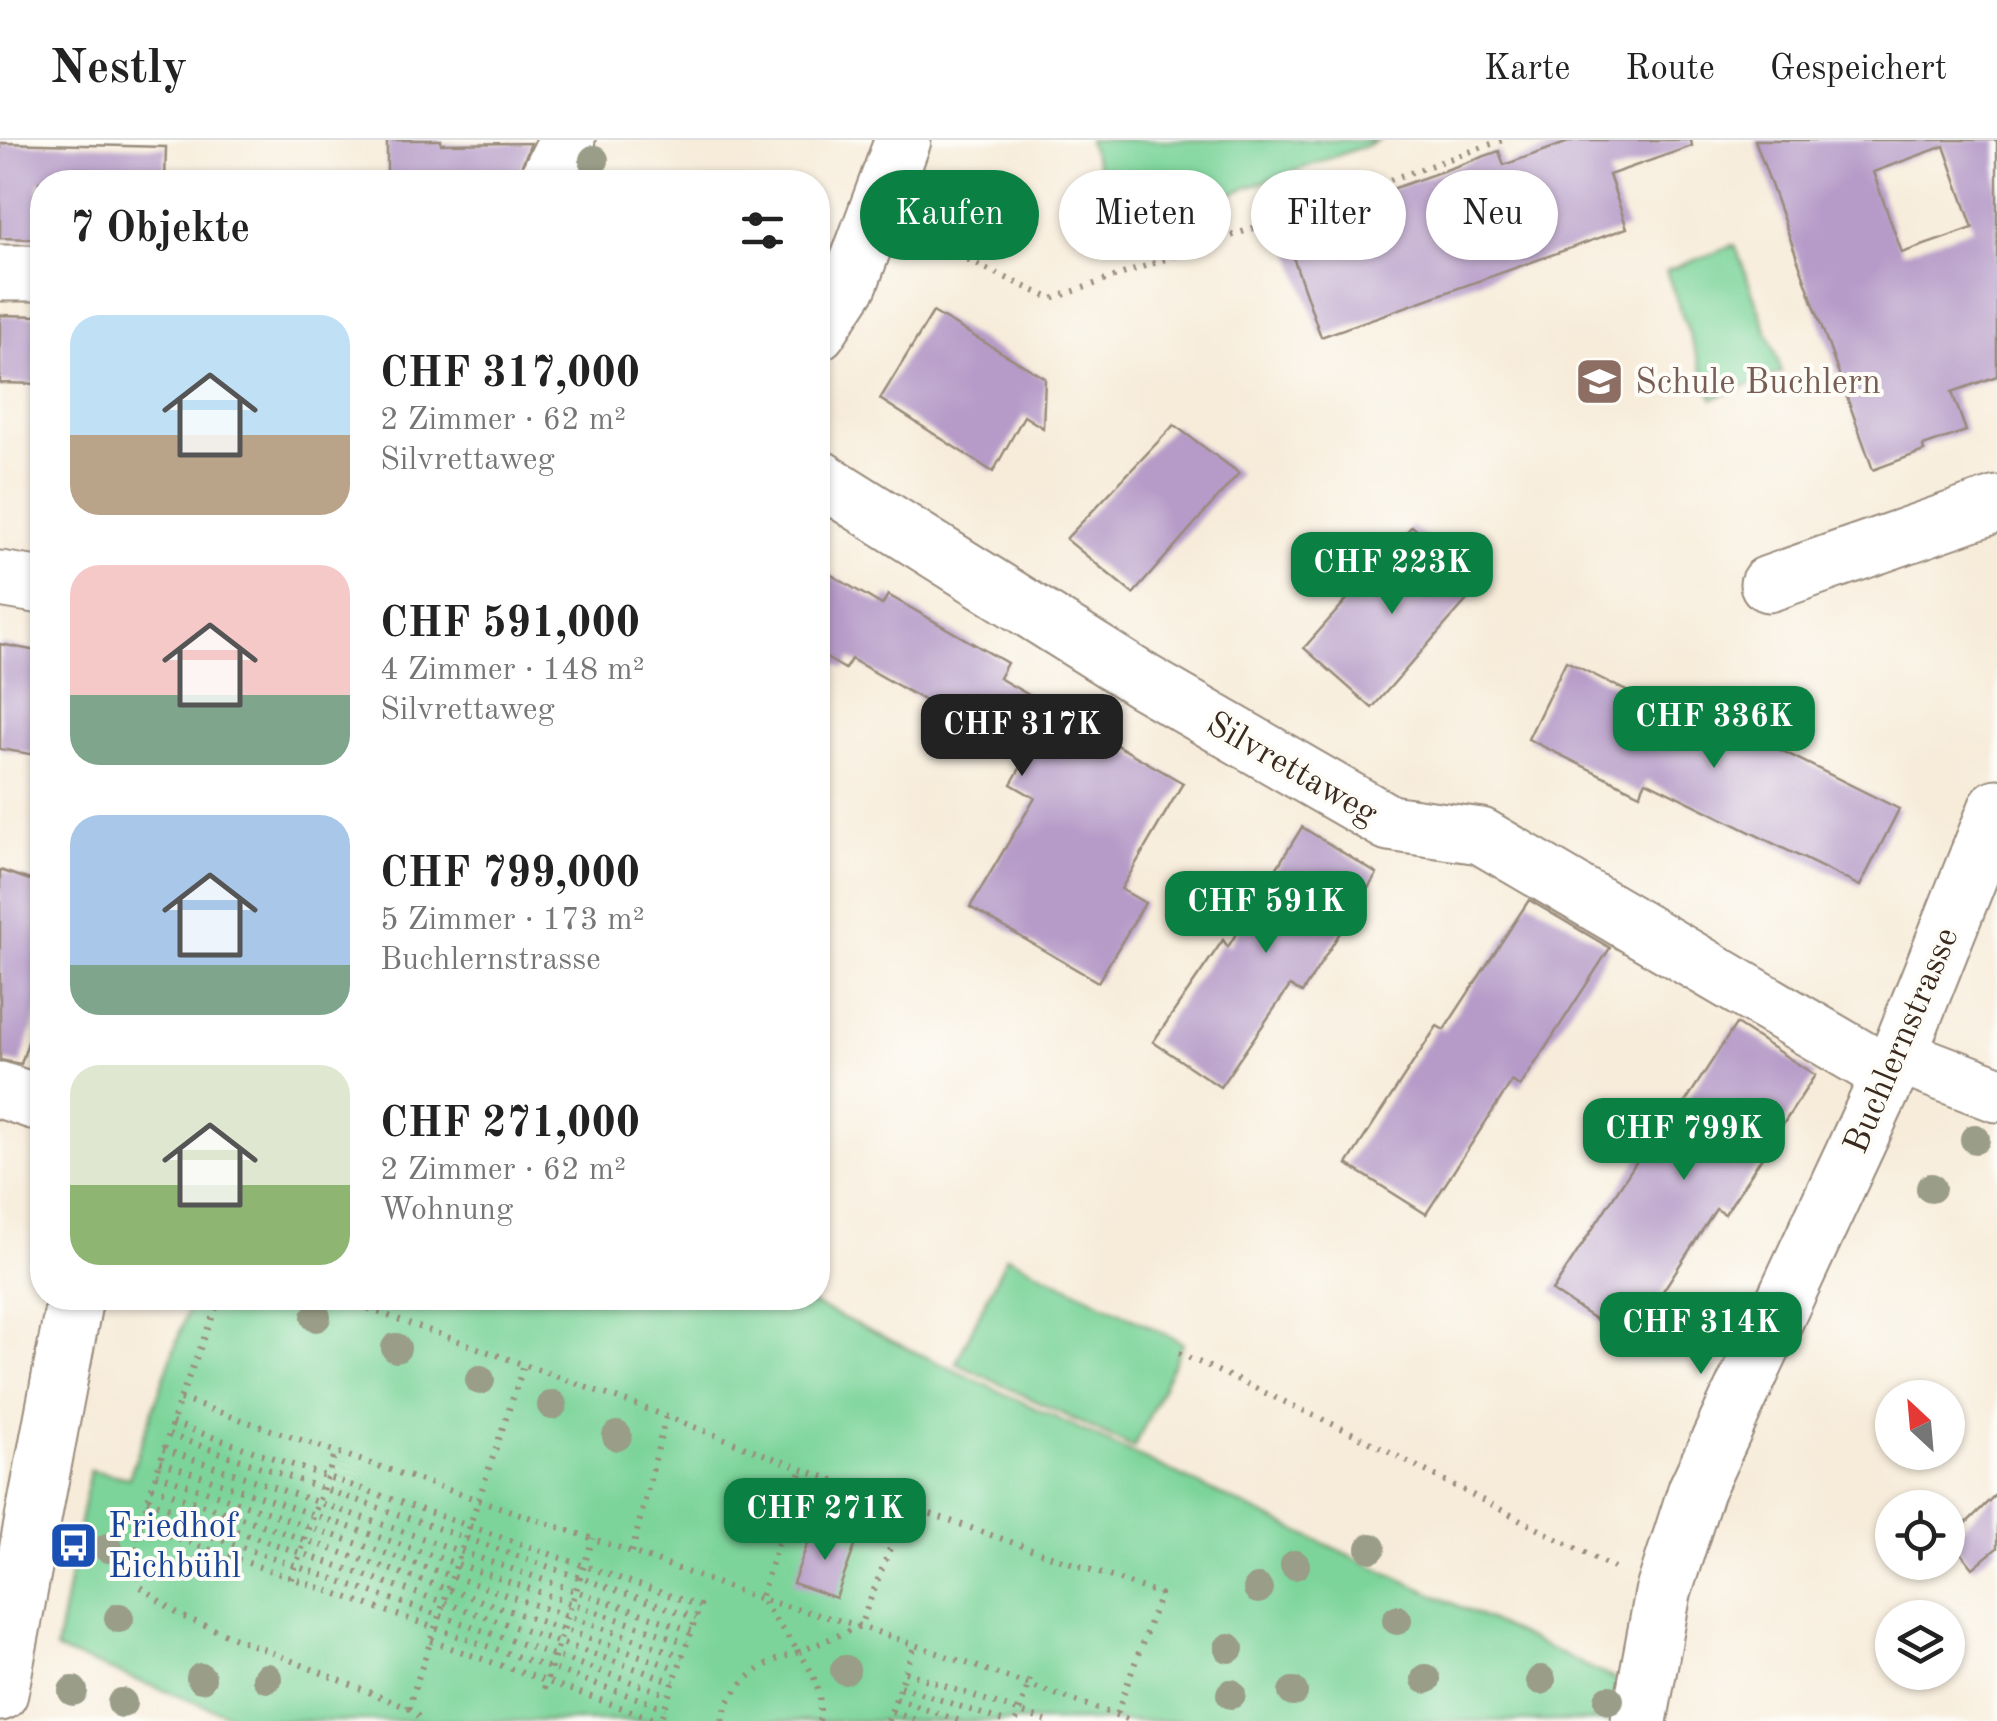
<!DOCTYPE html>
<html lang="de">
<head>
<meta charset="utf-8">
<style>
	:root { --surface:#fff; --page:#f2f2f2; --text:#222; --muted:#767676; --line:#e0e0e0; --accent:#0b8043 }
	body { margin:0; font-family:"Old Standard TT",serif; background:var(--page); color:var(--text); height:100vh; display:flex; flex-direction:column; font-size:38px; white-space:nowrap }
	* { box-sizing:border-box; margin:0 }
	p { font-size:32px; color:var(--muted) }
	.icon { flex:none; width:55px; height:55px; fill:none; stroke:currentColor; stroke-width:2; stroke-linecap:round; stroke-linejoin:round }
	.map { position:relative; flex:1; overflow:hidden }
	.side { position:absolute; left:30px; top:30px; width:800px; height:1140px; display:flex; flex-direction:column; background:var(--surface); border-radius:40px; box-shadow:0 2px 8px #0004 }
	.side>* { flex:none }
	.guide { position:absolute; left:860px; top:30px; width:950px; height:90px; display:flex; gap:20px }
	.needle { width:65px; rotate:334deg }
	.tools { position:absolute; left:1875px; top:1240px; display:grid; gap:20px }
	.tools a { display:grid; place-items:center; width:90px; height:90px; border-radius:50%; background:var(--surface); box-shadow:0 2px 8px #0004; font-size:50px }
	.price { position:absolute; translate:-50% -85px; padding:0 22px; border-radius:20px; background:var(--accent); color:#fff; font-size:32px; line-height:65px; filter:drop-shadow(0 2px 5px #0008) }
	.price::after { content:''; position:absolute; left:50%; top:60px; width:30px; height:22px; margin-left:-15px; background:inherit; clip-path:polygon(0 0,100% 0,50% 100%) }
	.price.selected { background:#222; color:#fff }
	ul { padding:0; list-style:none }
	li { display:flex; align-items:center; gap:30px; height:250px; padding:0 40px }
	li span { display:grid; place-items:center; flex:none; width:280px; height:200px; border-radius:30px; color:#555 }
	li>.icon { margin-inline-start:auto }
	span .icon { width:120px; height:120px; fill:#fffc; stroke-width:1 }
	li b { font-size:42px }
	h2 { display:flex; justify-content:space-between; align-items:center; height:120px; padding:0 40px; font-size:42px }
	.chip { padding:0 35px; border-radius:45px; background:var(--surface); box-shadow:0 2px 8px #0004; font-size:35px; line-height:90px }
	.chip.selected { background:var(--accent); color:#fff }
	header { display:flex; align-items:center; gap:60px; box-sizing:border-box; height:140px; padding:0 50px; background:var(--surface); border-bottom:2px solid var(--line) }
	header strong { font-size:48px }
	nav { display:flex; gap:55px; margin-inline-start:auto; font-size:35px }
	.map>svg:first-child { display:block }
	.green { fill:#7cd49a; stroke:#5c7f5c; stroke-width:2.5 }
	.building { fill:#b69bc8; fill-rule:evenodd }
	.lines { fill:none; stroke-linecap:round; stroke-linejoin:round }
	.minor-casing { stroke:#998b7c; stroke-width:59 }
	.path { stroke:#998b7c; stroke-width:6; stroke-dasharray:2.5 8; stroke-linecap:butt }
	.minor { stroke:#fff; stroke-width:55 }
	.tree { fill:#9a9d87 }
	.labels { text-anchor:middle; stroke-width:8; stroke-linejoin:round; paint-order:stroke }
	.education-label { font-size:35px; fill:#785e54; stroke:#fdfcf7; text-anchor:start }
	.street-label { font-size:35px; fill:#3b2a1e; stroke:#fdfcf7 }
	.transit-label { font-size:35px; fill:#164399; stroke:#fdfcf7; text-anchor:start }
</style>
</head>
<body>
<header>
<strong>Nestly</strong>
<nav><a>Karte</a><a>Route</a><a>Gespeichert</a></nav>
</header>
<div class="map">
<svg width="1997" height="1581" viewBox="0 0 1997 1581">
	<rect width="100%" height="100%" fill="#fdfcf7"/>
	<filter id="ink" filterUnits="userSpaceOnUse"><feTurbulence type="fractalNoise" baseFrequency=".01" numOctaves="2"/><feDisplacementMap in="SourceGraphic" scale="20" xChannelSelector="R" yChannelSelector="G"/><feConvolveMatrix kernelMatrix="1 2 1 2 8 2 1 2 1" color-interpolation-filters="sRGB"/></filter>
	<filter id="wash" filterUnits="userSpaceOnUse"><feTurbulence type="fractalNoise" baseFrequency=".0048" numOctaves="4" result="noise"/><feDisplacementMap in="SourceGraphic" scale="40" xChannelSelector="R" yChannelSelector="G"/><feGaussianBlur stdDeviation="2.25" result="paint"/><feColorMatrix in="noise" values="0 0 0 0 0 0 0 0 0 0 0 0 0 0 0 0 0 1.4 0 .05"/><feComposite in="paint" operator="in"/></filter>
	<g filter="url(#wash)">
		<rect width="100%" height="100%" fill="#f7ecda"/>
		<!-- green -->
		<g class="green">
			<path d="M1088,0H1381L1155,81L1151,68L1117,80Z"/>
			<path d="M1735,105L1782,232L1713,259L1666,131Z"/>
			<path d="M1007,1116L1183,1203L1134,1308L956,1223Z"/>
			<path d="M192,1158H800L1629,1546L1620,1581H245L56,1510L90,1330L129,1338Z"/>
		</g>
		<g id="blocks">
			<!-- building -->
			<g class="building">
				<path d="M387,0H441V4L531,3L516,40L387,42Z"/>
				<path d="M1574,0H1691L1692,6L1609,35L1627,88L1321,197L1287,100L1379,68L1375,55L1499,11L1504,25Z"/>
				<path d="M1755,0H1997V236L1952,252L1966,291L1923,306L1924,311L1873,330ZM1944,6L1973,88L1902,113L1873,32Z"/>
				<path d="M0,3L166,7L165,42H39L37,99L0,98Z"/>
				<path d="M933,172L1045,238L1043,288L1024,276L993,332L880,259Z"/>
				<path d="M0,175L42,176V244L0,243Z"/>
				<path d="M1174,285L1239,333L1133,454L1066,399Z"/>
				<path d="M1412,386L1480,445L1372,568L1304,508Z"/>
				<path d="M818,427L882,465L888,455L1007,523L999,538L1183,643L1121,749L1145,763L1098,842L970,767L1035,658L1011,644L1026,618L851,519L845,529L818,513Z"/>
				<path d="M0,504L42,512V616L0,609Z"/>
				<path d="M1566,521L1675,575L1682,561L1899,669L1860,746L1646,641L1640,654L1528,599Z"/>
				<path d="M1302,687L1377,734L1302,853L1290,846L1220,947L1153,902L1223,800L1228,807Z"/>
				<path d="M0,730L42,744V858L21,924L0,920Z"/>
				<path d="M1529,760L1610,808L1520,947L1512,941L1426,1074L1347,1024L1437,886L1444,890Z"/>
				<path d="M1736,884L1815,935L1725,1074L1716,1069L1630,1202L1552,1151L1642,1013L1649,1018Z"/>
				<path d="M1997,1353V1408L1973,1428L1950,1399Z"/>
				<path d="M813,1389L856,1403L836,1458L793,1443Z"/>
			</g>
		</g>
	</g>
	<g filter="url(#ink)">
		<use href="#blocks" fill-opacity="0" stroke="#998b7c" stroke-width="2.5"/>
		<g class="lines">
			<defs>
				<g id="minor">
					<path d="M546,42L567,0"/>
					<path d="M0,133H42"/>
					<path d="M818,192L850,143L903,0"/>
					<path d="M818,337L1143,541L1389,683L1481,696L1889,935"/>
					<path d="M0,439L42,446"/>
					<path d="M1768,444L1997,364"/>
					<path d="M1898,916L1997,954"/>
					<path d="M0,950L42,964"/>
					<path d="M0,1553L75,1158"/>
					<path d="M1639,1581L1663,1453L1696,1350L1898,916L1997,667"/>
				</g>
			</defs>
			<!-- minor casing -->
			<use href="#minor" class="minor-casing"/>
			<!-- path -->
			<g class="path">
				<path d="M920,98L1052,159L1503,0"/>
				<path d="M220,1158L180,1259L134,1404L141,1447L179,1475L408,1568L524,1225"/>
				<path d="M339,1158L666,1276L802,1329L1160,1454L1114,1581"/>
				<path d="M1179,1213L1354,1294L1618,1430"/>
				<path d="M180,1259L632,1412L760,1459L860,1486L1133,1581"/>
				<path d="M172,1283L700,1466L660,1581"/>
				<path d="M169,1295L696,1478"/>
				<path d="M163,1309L692,1491"/>
				<path d="M160,1322L687,1503"/>
				<path d="M156,1334L683,1516"/>
				<path d="M152,1347L678,1529"/>
				<path d="M147,1360L674,1542"/>
				<path d="M143,1373L669,1555"/>
				<path d="M139,1385L665,1568"/>
				<path d="M632,1412L666,1276"/>
				<path d="M291,1439L336,1312"/>
				<path d="M431,1501L660,1581"/>
				<path d="M905,1532L1046,1581"/>
				<path d="M900,1546L1003,1581"/>
				<path d="M544,1549L593,1398"/>
				<path d="M896,1559L960,1581"/>
				<path d="M409,1568L423,1581"/>
				<path d="M892,1572L918,1581"/>
				<path d="M722,1581C731,1542 763,1522 799,1512L760,1459L802,1329"/>
				<path d="M819,1581C823,1554 815,1535 799,1512L860,1486L907,1364"/>
				<path d="M888,1581L914,1507"/>
				<path d="M1016,1581L1032,1533"/>
			</g>
			<!-- minor -->
			<use href="#minor" class="minor"/>
		</g>
		<!-- trees -->
		<g class="tree">
			<circle cx="594" cy="20" r="15"/>
			<circle cx="981" cy="85" r="15"/>
			<circle cx="1975" cy="999" r="15"/>
			<circle cx="1931" cy="1048" r="15"/>
			<circle cx="316" cy="1177" r="15"/>
			<circle cx="396" cy="1208" r="15"/>
			<circle cx="480" cy="1240" r="15"/>
			<circle cx="552" cy="1265" r="15"/>
			<circle cx="617" cy="1296" r="15"/>
			<circle cx="108" cy="1408" r="15"/>
			<circle cx="1371" cy="1408" r="15"/>
			<circle cx="1295" cy="1425" r="15"/>
			<circle cx="1258" cy="1449" r="15"/>
			<circle cx="119" cy="1478" r="15"/>
			<circle cx="1397" cy="1480" r="15"/>
			<circle cx="1229" cy="1508" r="15"/>
			<circle cx="845" cy="1530" r="15"/>
			<circle cx="201" cy="1538" r="15"/>
			<circle cx="267" cy="1538" r="15"/>
			<circle cx="1426" cy="1539" r="15"/>
			<circle cx="1541" cy="1540" r="15"/>
			<circle cx="73" cy="1551" r="15"/>
			<circle cx="1293" cy="1552" r="15"/>
			<circle cx="1231" cy="1554" r="15"/>
			<circle cx="1609" cy="1560" r="15"/>
			<circle cx="122" cy="1563" r="15"/>
		</g>
	</g>
	<!-- icons -->
	<defs>
		<symbol id="school-square" viewBox="-11 -11 22 22"><rect x="-9" y="-9" width="18" height="18" rx="4" fill="#8d6e63" stroke="#fdfcf7"/><path d="M0-5L7-2L0 1L-7-2ZM-4 1L0 2.5L4 1V4Q0 6-4 4Z" fill="#fff"/></symbol>
		<symbol id="bus-square" viewBox="-11 -11 22 22"><rect x="-9" y="-9" width="18" height="18" rx="4" fill="#1a4fb4" stroke="#fdfcf7"/><path d="M-5-6H5V4H4V6H2V4H-2V6H-4V4H-5ZM-3.5-4V0h7V-4ZM-3.5 1.2v1.5H-2V1.2ZM2 1.2v1.5H3.5V1.2Z" fill="#fff"/></symbol>
	</defs>
	<g fill-rule="evenodd">
		<use href="#school-square" x="1572" y="214" width="55" height="55"/>
		<use href="#bus-square" x="46" y="1378" width="55" height="55"/>
	</g>
	<g class="labels">
		<!-- education labels -->
		<g class="education-label">
			<text x="1635" y="253">Schule Buchlern</text>
		</g>
		<!-- street labels -->
		<g class="street-label">
			<text transform="translate(1293 627) rotate(30)" y="12">Silvrettaweg</text>
			<text transform="translate(1900 900) rotate(-67)" y="12">Buchlernstrasse</text>
		</g>
		<!-- transit labels -->
		<g class="transit-label">
			<text x="108" y="1397">Friedhof<tspan x="108" dy="40">Eichbühl</tspan></text>
		</g>
	</g>
</svg>
<div class="tools">
<a><svg class="needle" viewBox="-14 -14 28 28"><path d="M0-13l5 13h-10z" fill="#e53935"/><path d="M0 13l5-13h-10z" fill="#767676"/></svg></a>
<a><svg class="icon" aria-label="locate" viewBox="0 0 24 24"><circle cx="12" cy="12" r="6"/><path d="M12 2v4M12 18v4M2 12h4M18 12h4"/></svg></a>
<a><svg class="icon" aria-label="layers" viewBox="0 0 24 24"><path d="M12 4l9 5-9 5-9-5zM3 14l9 5 9-5"/></svg></a>
</div>
<b class="price" style="left:1392px;top:477px">CHF 223K</b>
<b class="price" style="left:1714px;top:631px">CHF 336K</b>
<b class="price selected" style="left:1022px;top:639px">CHF 317K</b>
<b class="price" style="left:1266px;top:816px">CHF 591K</b>
<b class="price" style="left:1684px;top:1043px">CHF 799K</b>
<b class="price" style="left:1701px;top:1237px">CHF 314K</b>
<b class="price" style="left:825px;top:1423px">CHF 271K</b>
<div class="guide">
<a class="chip selected">Kaufen</a>
<a class="chip">Mieten</a>
<a class="chip">Filter</a>
<a class="chip">Neu</a>
</div>
<section class="side">
<h2>7 Objekte<svg class="icon" aria-label="filters" viewBox="0 0 24 24"><path d="M4 7h16M4 17h16"/><circle cx="9" cy="7" r="2"/><circle cx="15" cy="17" r="2"/></svg></h2>
<ul>
<li><span style="background:linear-gradient(#bfe0f5 60%,#b9a48a 0)"><svg class="icon" aria-label="home" viewBox="0 0 24 24"><path d="M3 11l9-7 9 7M6 9v11h12V9"/></svg></span><div><b>CHF 317,000</b><p>2 Zimmer · 62 m²</p><p>Silvrettaweg</p></div></li>
<li><span style="background:linear-gradient(#f6c9c9 65%,#7fa58c 0)"><svg class="icon" aria-label="home" viewBox="0 0 24 24"><path d="M3 11l9-7 9 7M6 9v11h12V9"/></svg></span><div><b>CHF 591,000</b><p>4 Zimmer · 148 m²</p><p>Silvrettaweg</p></div></li>
<li><span style="background:linear-gradient(#a9c7e8 75%,#7fa58c 0)"><svg class="icon" aria-label="home" viewBox="0 0 24 24"><path d="M3 11l9-7 9 7M6 9v11h12V9"/></svg></span><div><b>CHF 799,000</b><p>5 Zimmer · 173 m²</p><p>Buchlernstrasse</p></div></li>
<li><span style="background:linear-gradient(#dfe7d0 60%,#8fb573 0)"><svg class="icon" aria-label="home" viewBox="0 0 24 24"><path d="M3 11l9-7 9 7M6 9v11h12V9"/></svg></span><div><b>CHF 271,000</b><p>2 Zimmer · 62 m²</p><p>Wohnung</p></div></li>
</ul>
</section>
</div>
</body>
</html>
